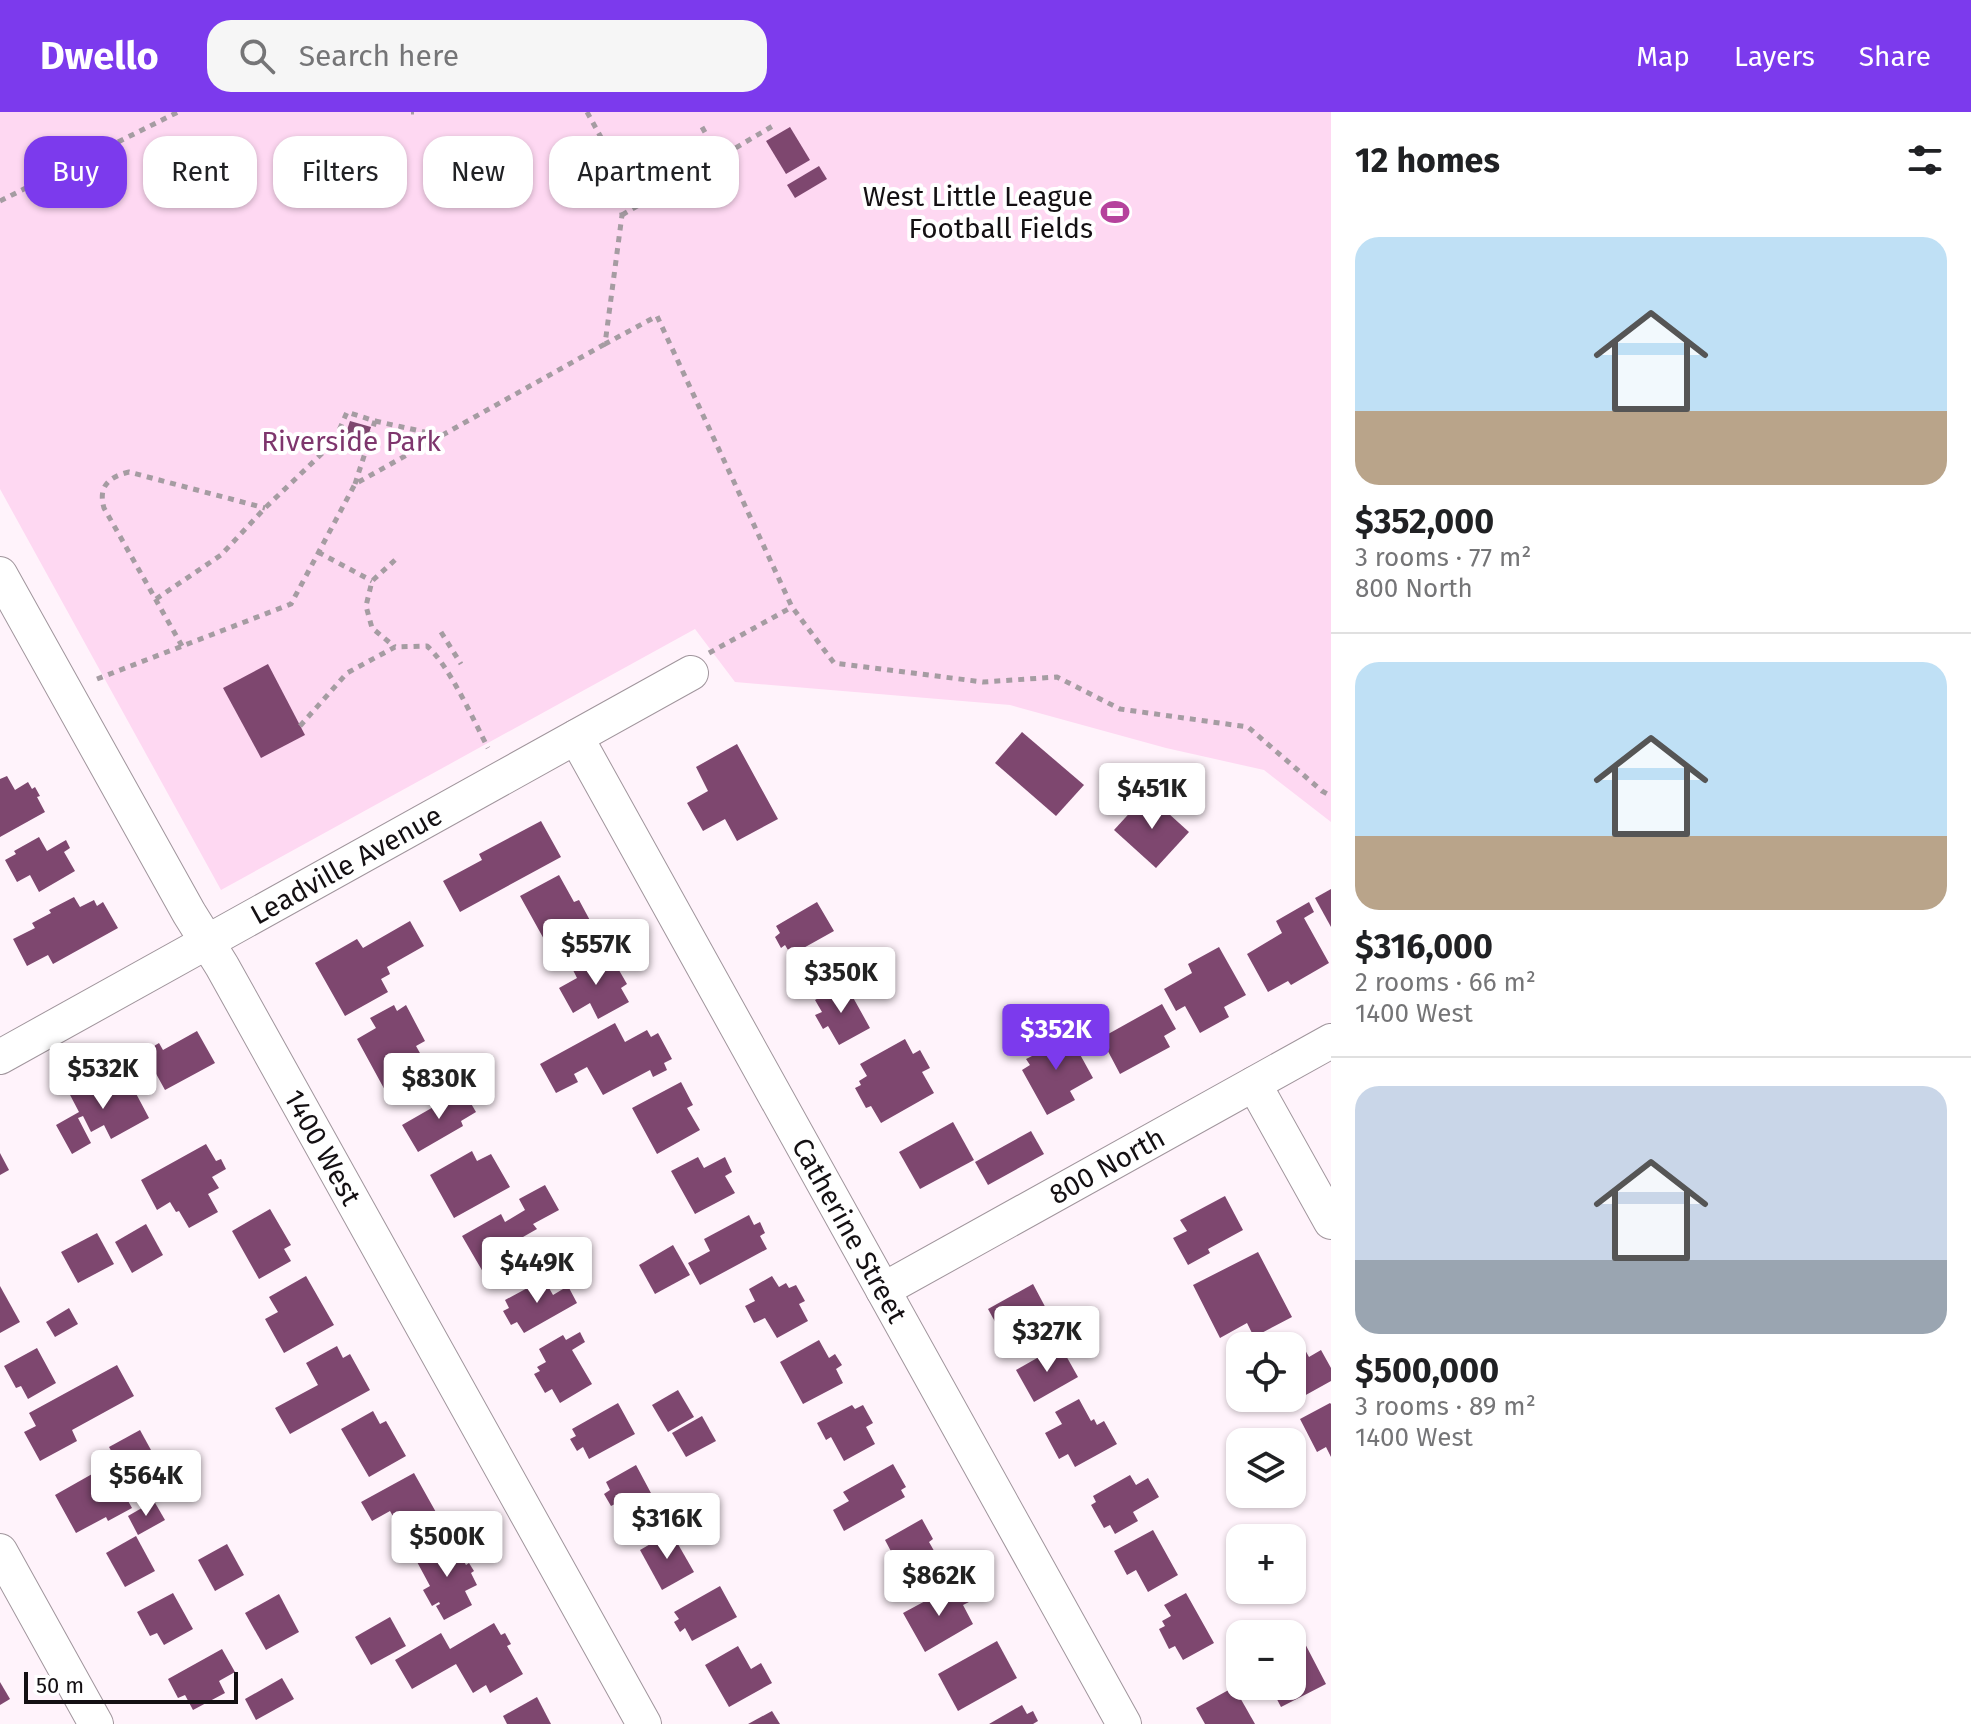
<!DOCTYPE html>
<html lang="en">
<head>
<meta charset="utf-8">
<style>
	:root { --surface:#fff; --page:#f6f6f6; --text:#202124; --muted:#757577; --line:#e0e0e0; --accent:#7c3aed }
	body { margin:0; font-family:"Fira Sans",sans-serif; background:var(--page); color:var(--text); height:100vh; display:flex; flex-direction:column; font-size:30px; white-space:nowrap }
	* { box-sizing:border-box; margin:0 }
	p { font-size:26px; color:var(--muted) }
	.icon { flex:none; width:44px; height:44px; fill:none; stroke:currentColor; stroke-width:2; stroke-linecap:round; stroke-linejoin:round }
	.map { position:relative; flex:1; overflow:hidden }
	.details { display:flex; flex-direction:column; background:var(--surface); width:640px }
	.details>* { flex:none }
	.hud { position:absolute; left:24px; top:24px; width:760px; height:72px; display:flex; gap:16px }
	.tools { position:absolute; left:1226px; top:1220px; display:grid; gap:16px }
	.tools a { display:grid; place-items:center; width:80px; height:80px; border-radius:16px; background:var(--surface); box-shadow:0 2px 6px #0004; font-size:40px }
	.scale { position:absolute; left:24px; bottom:20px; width:214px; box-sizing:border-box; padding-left:8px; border:4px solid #141013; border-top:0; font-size:22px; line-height:28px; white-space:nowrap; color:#141013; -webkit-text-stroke:6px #fff; paint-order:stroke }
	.price { position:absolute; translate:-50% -68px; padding:0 18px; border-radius:8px; background:#fff; color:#222; font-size:26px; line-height:52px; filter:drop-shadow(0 2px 4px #0008) }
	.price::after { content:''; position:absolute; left:50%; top:48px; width:24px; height:18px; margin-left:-12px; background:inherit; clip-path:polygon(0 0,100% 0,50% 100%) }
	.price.active { background:var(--accent); color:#fff }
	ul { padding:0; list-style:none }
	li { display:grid; align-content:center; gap:16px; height:424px; padding:0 24px }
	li+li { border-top:2px solid var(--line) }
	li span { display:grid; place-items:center; height:248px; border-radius:24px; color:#555 }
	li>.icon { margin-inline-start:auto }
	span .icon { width:144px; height:144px; fill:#fffc; stroke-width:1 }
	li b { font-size:34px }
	h2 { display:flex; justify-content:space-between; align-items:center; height:96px; padding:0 24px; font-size:34px }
	.tag { padding:0 28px; border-radius:24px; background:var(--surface); box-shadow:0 2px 6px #0004; font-size:28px; line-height:72px }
	.tag.active { background:var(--accent); color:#fff }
	header { display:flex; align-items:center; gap:48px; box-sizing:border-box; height:112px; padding:0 40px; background:var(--accent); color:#fff }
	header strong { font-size:38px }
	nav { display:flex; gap:44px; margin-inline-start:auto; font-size:28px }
	.search { width:560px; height:72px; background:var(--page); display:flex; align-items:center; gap:20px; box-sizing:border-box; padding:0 28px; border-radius:24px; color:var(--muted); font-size:30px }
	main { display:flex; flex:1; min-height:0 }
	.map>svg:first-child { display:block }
	.green { fill:#fed8f2 }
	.building { fill:#7e476f }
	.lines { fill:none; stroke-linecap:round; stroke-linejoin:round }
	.minor-casing { stroke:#a0959c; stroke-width:36 }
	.path { stroke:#a59ca2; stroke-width:5; stroke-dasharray:6 6; stroke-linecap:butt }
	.minor { stroke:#fff; stroke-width:34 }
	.labels { text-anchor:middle; stroke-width:8; stroke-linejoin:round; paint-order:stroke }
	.poi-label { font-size:28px; fill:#141013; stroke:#fff; text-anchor:end }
	.park-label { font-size:28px; fill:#7e366d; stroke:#fff }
	.street-label { font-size:28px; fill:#141013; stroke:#fff }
</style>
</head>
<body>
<header>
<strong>Dwello</strong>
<div class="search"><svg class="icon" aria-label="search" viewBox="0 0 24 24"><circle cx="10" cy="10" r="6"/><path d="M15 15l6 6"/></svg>Search here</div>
<nav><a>Map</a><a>Layers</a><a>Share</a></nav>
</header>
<main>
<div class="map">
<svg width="1331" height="1612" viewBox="0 0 1331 1612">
	<rect width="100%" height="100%" fill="#fff3fb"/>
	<!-- green -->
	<path class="green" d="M0,0H1331V710L1264,658L1166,636L1010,593L735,570L695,517L221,778L0,377Z"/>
	<!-- building -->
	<g class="building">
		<path d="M790,15L810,48L786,62L766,29Z"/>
		<path d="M819,54L827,67L795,86L787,73Z"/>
		<path d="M350,309L371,315L364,337L343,330Z"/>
		<path d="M268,552L305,623L261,646L223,576Z"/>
		<path d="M1022,620L1084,673L1056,704L995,651Z"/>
		<path d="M737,632L778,707L737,729L725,707L703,719L687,691L708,679L696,655Z"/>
		<path d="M7,664L15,678L28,670L32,677L35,675L40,684L37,685L45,700L0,725V667Z"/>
		<path d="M1147,682L1189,720L1156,756L1114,718Z"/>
		<path d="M541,709L561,745L460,800L443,769L482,748L479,742Z"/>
		<path d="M39,725L47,739L66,728L70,736L64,740L75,759L39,780L30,763L17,770L5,748L16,742L14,739Z"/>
		<path d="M559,763L574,790L579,788L593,814L550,838L520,784Z"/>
		<path d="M1331,777V815L1315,786Z"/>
		<path d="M74,785L80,795L94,788L97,794L103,790L118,816L53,852L48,843L27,854L13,827L35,816L32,811L51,801L49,798Z"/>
		<path d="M817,790L834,819L791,843L785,833L781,836L775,825L780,821L776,814Z"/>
		<path d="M1309,790L1314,800L1304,806L1329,851L1291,873L1288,869L1268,880L1247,842L1282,821L1276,809Z"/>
		<path d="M410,809L424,834L387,855L390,862L381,867L388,880L345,904L315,851L357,827L363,836Z"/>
		<path d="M1219,835L1246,883L1224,895L1229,905L1200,921L1185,894L1176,899L1164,877L1192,861L1188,852Z"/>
		<path d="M594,841L601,853L612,846L627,872L621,876L629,890L598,907L590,891L573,901L559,876L577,866L571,854Z"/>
		<path d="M845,871L870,916L839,933L828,914L823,917L815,903L822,900L815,888Z"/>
		<path d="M1162,892L1176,917L1164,924L1170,935L1120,962L1101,926Z"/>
		<path d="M394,893L397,899L406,893L425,929L416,934L434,966L411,979L406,971L387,982L357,927L376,916L370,906Z"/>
		<path d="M615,911L625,930L647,918L651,925L658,921L672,947L664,951L667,958L653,965L650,958L603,983L587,955L574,962L578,970L556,981L540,952Z"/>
		<path d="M1066,917L1093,966L1070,979L1075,988L1047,1003L1022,958L1030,953L1026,947L1038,941L1035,934Z"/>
		<path d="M197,919L215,951L165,978L144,940L159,931L163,938Z"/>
		<path d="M905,927L913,942L920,938L930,956L922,960L934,981L881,1011L871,994L866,996L855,976L861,973L859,969L867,964L860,952Z"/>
		<path d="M123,957L149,1006L111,1027L104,1013L91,1020L83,1004L78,1006L91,1031L72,1042L56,1013L79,1000L69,981L85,972L89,980L103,972L102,969Z"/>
		<path d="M681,970L693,993L687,996L700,1018L657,1042L632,996Z"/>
		<path d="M463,978L476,1000L461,1009L463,1014L418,1040L402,1013Z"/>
		<path d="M953,1010L974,1048L920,1077L899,1040Z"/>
		<path d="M1031,1019L1044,1042L988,1073L975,1050Z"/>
		<path d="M206,1032L216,1049L221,1047L226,1057L212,1065L219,1076L208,1082L218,1100L189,1116L179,1099L176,1100L170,1090L157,1098L141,1068Z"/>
		<path d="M472,1039L477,1049L491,1042L510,1075L454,1106L430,1063Z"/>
		<path d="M0,1041L9,1058L0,1063Z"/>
		<path d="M698,1045L704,1056L725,1045L732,1060L725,1064L735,1081L695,1102L671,1059Z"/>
		<path d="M545,1073L559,1098L533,1112L537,1117L516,1129L528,1149L490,1172L462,1124L501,1102L505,1110L525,1098L519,1087Z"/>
		<path d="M1225,1084L1243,1118L1208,1137L1210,1141L1188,1153L1173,1126L1187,1119L1180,1108Z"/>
		<path d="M270,1097L291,1133L284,1137L291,1149L259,1167L232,1119Z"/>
		<path d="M749,1103L754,1113L760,1110L765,1121L760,1124L767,1137L700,1173L688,1151L710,1139L704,1127Z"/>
		<path d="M146,1112L163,1143L132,1161L115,1130Z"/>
		<path d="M97,1121L114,1152L78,1171L61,1140Z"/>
		<path d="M673,1133L690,1163L655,1182L639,1153Z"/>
		<path d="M1258,1140L1292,1205L1254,1225L1247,1211L1220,1226L1193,1173Z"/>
		<path d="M306,1164L334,1213L284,1241L265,1207L278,1200L269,1185Z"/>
		<path d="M772,1164L779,1175L786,1171L789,1176L796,1173L805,1189L799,1192L808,1209L777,1226L765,1206L754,1211L745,1194L755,1189L749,1177Z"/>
		<path d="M544,1167L553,1183L568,1174L577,1191L524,1221L517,1210L511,1213L503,1199L509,1196L505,1188Z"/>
		<path d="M1033,1172L1050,1204L1005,1228L988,1197Z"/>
		<path d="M0,1174L20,1210L0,1221Z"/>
		<path d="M69,1196L78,1212L55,1225L46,1210Z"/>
		<path d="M580,1220L585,1230L572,1238L592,1272L560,1291L552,1277L545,1281L534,1262L540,1259L537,1255L546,1250L539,1237L563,1223L566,1228Z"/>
		<path d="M1296,1222L1309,1245L1321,1238L1331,1256V1269L1304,1284L1295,1267L1292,1269V1234H1275Z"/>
		<path d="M819,1228L829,1246L835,1242L842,1253L836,1257L843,1271L803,1292L780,1250Z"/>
		<path d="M1060,1233L1078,1265L1034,1290L1016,1258Z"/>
		<path d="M337,1234L343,1246L350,1242L370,1278L290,1322L275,1296L318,1273L306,1251Z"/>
		<path d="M37,1236L56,1271L28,1287L21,1274L16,1276L4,1254Z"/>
		<path d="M117,1253L134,1284L72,1318L77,1329L40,1349L24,1320L36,1314L29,1301Z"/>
		<path d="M678,1278L694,1305L668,1320L652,1293Z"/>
		<path d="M1079,1287L1091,1309L1094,1307L1097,1313L1104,1309L1117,1332L1075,1355L1068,1342L1059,1347L1045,1321L1062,1312L1055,1300Z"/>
		<path d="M618,1291L635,1322L589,1347L583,1335L577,1339L570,1327L576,1324L572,1317Z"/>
		<path d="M1330,1291L1331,1292V1345L1326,1335L1317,1340L1300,1307Z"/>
		<path d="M852,1293L855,1297L863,1293L873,1311L866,1315L875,1332L844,1349L831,1325L826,1328L817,1311Z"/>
		<path d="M373,1299L380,1312L386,1309L406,1344L369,1365L341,1317Z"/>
		<path d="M702,1304L716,1329L686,1345L672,1321Z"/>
		<path d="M140,1318L157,1349L126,1366L109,1335Z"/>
		<path d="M893,1352L906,1375L901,1378L905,1385L844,1419L833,1398L849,1389L843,1380Z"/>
		<path d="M108,1353L132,1396L108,1409L106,1405L76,1421L55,1383Z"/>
		<path d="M636,1353L660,1398L629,1416L615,1392L611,1394L604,1382L610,1378L606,1370Z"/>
		<path d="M414,1361L442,1411L407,1430L390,1399L372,1409L361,1390Z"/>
		<path d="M1130,1363L1136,1373L1148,1366L1159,1385L1133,1400L1138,1409L1115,1422L1110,1413L1104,1416L1091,1393L1096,1390L1093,1384Z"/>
		<path d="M154,1389L165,1408L138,1423L128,1404Z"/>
		<path d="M922,1407L933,1427L929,1430L937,1444L903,1462L885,1428Z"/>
		<path d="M1153,1418L1178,1463L1148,1480L1136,1458L1127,1463L1114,1439Z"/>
		<path d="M671,1420L694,1460L662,1478L640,1438Z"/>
		<path d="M136,1424L155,1459L125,1475L106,1441Z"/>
		<path d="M452,1428L466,1453L469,1451L474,1459L471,1461L477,1473L465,1479L472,1493L444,1508L436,1494L440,1492L439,1490L432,1494L423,1478L430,1474L416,1448Z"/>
		<path d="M227,1432L244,1463L215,1479L198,1448Z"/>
		<path d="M720,1474L737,1505L692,1529L685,1516L680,1520L674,1510L679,1507L674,1500Z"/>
		<path d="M953,1474L957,1481L963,1478L969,1490L963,1493L973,1512L925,1540L903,1501Z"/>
		<path d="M173,1481L193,1517L164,1533L157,1521L150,1524L137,1500Z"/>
		<path d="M1186,1481L1214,1531L1183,1548L1175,1534L1169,1537L1159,1517L1165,1514L1162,1509L1171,1504L1164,1493Z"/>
		<path d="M279,1482L299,1520L266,1538L245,1501Z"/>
		<path d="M390,1505L406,1534L371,1553L355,1525Z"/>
		<path d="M494,1511L501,1523L505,1521L511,1532L507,1534L523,1562L490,1581L486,1573L473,1581L456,1552L412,1577L395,1548L441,1521L450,1537Z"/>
		<path d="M1300,1522L1326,1572L1281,1595L1270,1574H1292V1526Z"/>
		<path d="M997,1529L1017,1566L958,1599L938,1562Z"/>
		<path d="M738,1534L751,1557L761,1551L772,1571L729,1595L705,1553Z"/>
		<path d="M222,1537L235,1560L219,1569L225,1581L193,1598L185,1583L178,1586L168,1567Z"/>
		<path d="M282,1566L294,1587L256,1608L245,1587Z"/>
		<path d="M0,1570L10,1587L0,1593Z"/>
		<path d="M1234,1575L1255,1612H1205L1196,1596Z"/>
		<path d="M537,1585L551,1612H507L503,1604Z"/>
		<path d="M1022,1593L1027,1602L1033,1599L1038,1609L1033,1612H989Z"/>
		<path d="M772,1599L780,1612H748Z"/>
	</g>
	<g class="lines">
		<defs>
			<g id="minor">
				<path id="s1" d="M0,462L189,801L222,854L644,1612"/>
				<path id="s2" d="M576,625L1124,1612"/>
				<path id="s3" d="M0,945L691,561"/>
				<path d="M1254,972L1331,1110"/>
				<path id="s4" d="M883,1178L1331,929"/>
				<path d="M0,1439L96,1612"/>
			</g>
		</defs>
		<!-- minor casing -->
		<use href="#minor" class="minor-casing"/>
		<!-- path -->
		<g class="path">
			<path d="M411,0H414"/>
			<path d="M587,0L614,49L622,103L605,232L657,204L792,495L834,551L983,570L1057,565L1120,597L1248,615L1322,679L1331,684"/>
			<path d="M702,15L719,45"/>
			<path d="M0,89L178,0"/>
			<path d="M622,103L776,12"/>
			<path d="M375,309L443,324"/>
			<path d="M355,372L365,341"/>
			<path d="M318,440L372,469"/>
			<path d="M395,448L372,469L366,494L372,516L395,535"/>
			<path d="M156,487L221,443L265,396L334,330L347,300L375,309L365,341L334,330"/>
			<path d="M441,520L461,552"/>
			<path d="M182,534L104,396C98,375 108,365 129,360L265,396"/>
			<path d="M709,541L792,495"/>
			<path d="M97,567L291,492L355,372L605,232"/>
			<path d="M300,614L347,561L395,535L427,534C449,553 474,609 488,636"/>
		</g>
		<!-- minor -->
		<use href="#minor" class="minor"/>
	</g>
	<!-- icons -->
	<defs>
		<symbol id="stadium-bare" viewBox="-9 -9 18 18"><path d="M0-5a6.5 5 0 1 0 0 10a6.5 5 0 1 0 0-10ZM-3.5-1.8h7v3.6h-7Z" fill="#b5429c" stroke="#fff" stroke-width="2.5" paint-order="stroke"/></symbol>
	</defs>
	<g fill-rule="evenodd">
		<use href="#stadium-bare" x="1095" y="80" width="40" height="40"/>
	</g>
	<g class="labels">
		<!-- poi labels -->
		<g class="poi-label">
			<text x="1093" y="94">West Little League<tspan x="1093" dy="32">Football Fields</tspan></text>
		</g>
		<!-- park labels -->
		<g class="park-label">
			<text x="351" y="339">Riverside Park</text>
		</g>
		<!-- street labels -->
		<g class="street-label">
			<text dy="10" stroke="none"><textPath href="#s3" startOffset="396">Leadville Avenue</textPath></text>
			<text dy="10" stroke="none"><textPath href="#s1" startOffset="658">1400 West</textPath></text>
			<text dy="10" stroke="none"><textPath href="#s4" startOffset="256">800 North</textPath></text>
			<text dy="10" stroke="none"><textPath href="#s2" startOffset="564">Catherine Street</textPath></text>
		</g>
	</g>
</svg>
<div class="tools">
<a><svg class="icon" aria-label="locate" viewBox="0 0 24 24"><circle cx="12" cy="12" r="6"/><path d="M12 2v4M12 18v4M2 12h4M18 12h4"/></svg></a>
<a><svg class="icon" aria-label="layers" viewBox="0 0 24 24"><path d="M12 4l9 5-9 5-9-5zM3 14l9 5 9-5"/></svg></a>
<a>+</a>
<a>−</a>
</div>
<div class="scale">50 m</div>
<b class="price" style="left:1152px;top:719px">$451K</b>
<b class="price" style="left:596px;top:875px">$557K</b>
<b class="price" style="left:841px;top:903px">$350K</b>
<b class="price active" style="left:1056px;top:960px">$352K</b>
<b class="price" style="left:103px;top:999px">$532K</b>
<b class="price" style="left:439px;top:1009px">$830K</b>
<b class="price" style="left:537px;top:1193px">$449K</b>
<b class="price" style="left:1047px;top:1262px">$327K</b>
<b class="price" style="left:146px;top:1406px">$564K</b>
<b class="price" style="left:667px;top:1449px">$316K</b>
<b class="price" style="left:447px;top:1467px">$500K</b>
<b class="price" style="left:939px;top:1506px">$862K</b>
<div class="hud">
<a class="tag active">Buy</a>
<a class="tag">Rent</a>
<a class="tag">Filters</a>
<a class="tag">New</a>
<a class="tag">Apartment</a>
</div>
</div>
<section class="details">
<h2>12 homes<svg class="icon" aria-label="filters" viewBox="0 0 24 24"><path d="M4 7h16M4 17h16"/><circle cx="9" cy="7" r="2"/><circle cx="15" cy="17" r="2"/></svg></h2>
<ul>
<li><span style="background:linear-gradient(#bfe0f5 70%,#b9a48a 0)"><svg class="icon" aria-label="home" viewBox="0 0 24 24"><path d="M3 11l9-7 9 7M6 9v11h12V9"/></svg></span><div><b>$352,000</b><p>3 rooms · 77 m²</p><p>800 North</p></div></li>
<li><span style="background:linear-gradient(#bfe0f5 70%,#b9a48a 0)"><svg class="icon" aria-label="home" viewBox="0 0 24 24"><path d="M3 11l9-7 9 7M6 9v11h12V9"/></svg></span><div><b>$316,000</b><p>2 rooms · 66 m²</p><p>1400 West</p></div></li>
<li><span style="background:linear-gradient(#c9d6e8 70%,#9aa5b1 0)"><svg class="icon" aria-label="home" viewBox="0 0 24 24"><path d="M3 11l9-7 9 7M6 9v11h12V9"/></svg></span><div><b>$500,000</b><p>3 rooms · 89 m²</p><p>1400 West</p></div></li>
</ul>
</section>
</main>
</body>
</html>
